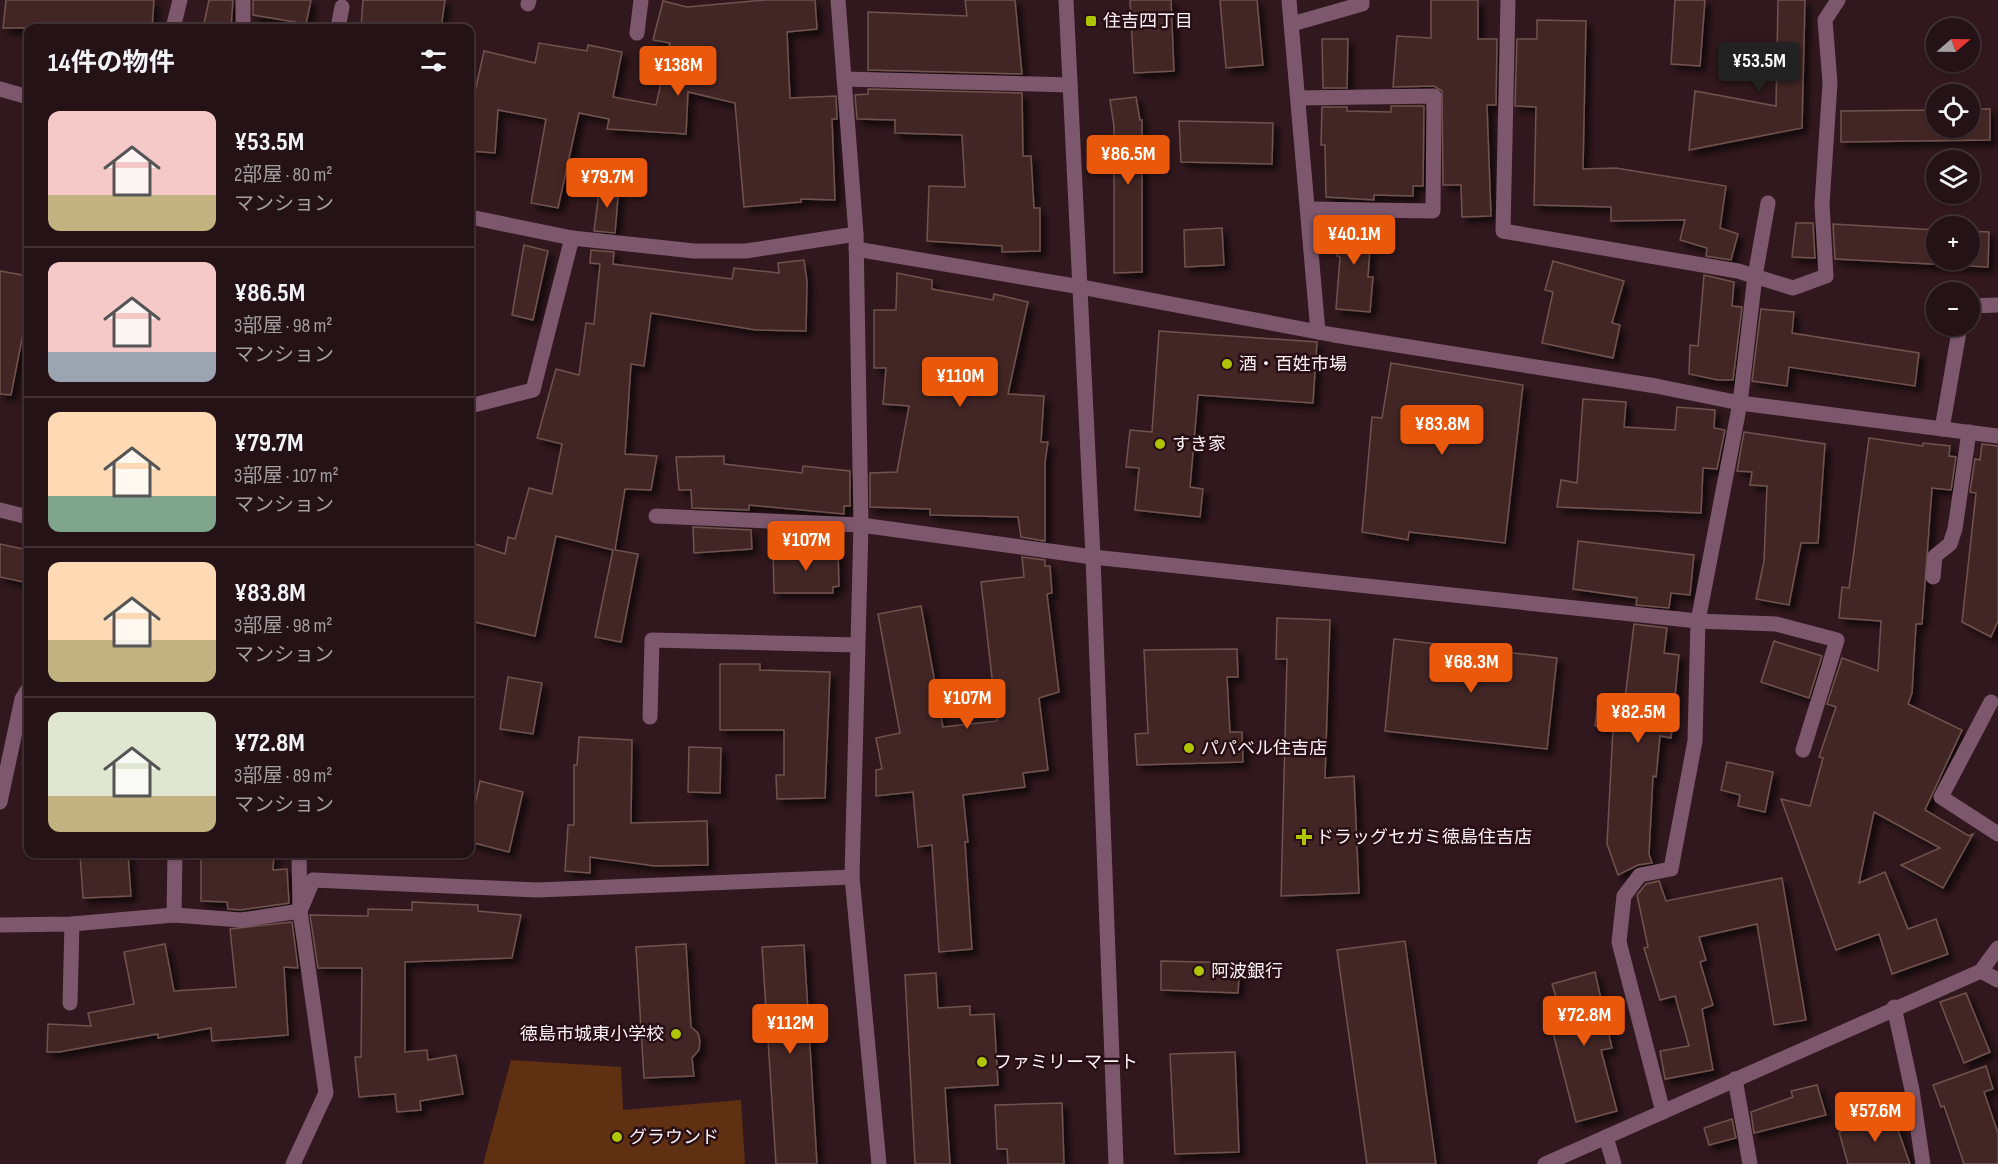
<!DOCTYPE html>
<html lang="ja">
<head>
<meta charset="utf-8">
<style>
	:root { --surface:#251216; --page:#2d1b1f; --text:#f1f3f6; --muted:#a39ea1; --line:#423235; --accent:#ea580c }
	body { margin:0; font-family:"Sofia Sans Condensed","Noto Sans JP",sans-serif; background:var(--page); color:var(--text); height:100vh; display:flex; flex-direction:column; font-size:22px; white-space:nowrap }
	* { box-sizing:border-box; margin:0 }
	p { font-size:20px; color:var(--muted) }
	.icon { flex:none; width:33px; height:33px; fill:none; stroke:currentColor; stroke-width:2; stroke-linecap:round; stroke-linejoin:round }
	.map { position:relative; flex:1; overflow:hidden }
	.drawer { position:absolute; left:24px; top:24px; width:450px; height:834px; display:flex; flex-direction:column; background:var(--surface); border-radius:12px; box-shadow:0 2px 4px #0004,0 0 0 2px var(--line) }
	.drawer>* { flex:none }
	.needle { width:39px; rotate:70deg }
	.buttons { position:absolute; left:1926px; top:18px; display:grid; gap:12px }
	.buttons a { display:grid; place-items:center; width:54px; height:54px; border-radius:50%; background:var(--surface); box-shadow:0 2px 4px #0004,0 0 0 2px var(--line); font-size:30px }
	.price { position:absolute; translate:-50% -51px; padding:0 14px; border-radius:6px; background:var(--accent); color:#fff; font-size:20px; line-height:39px; filter:drop-shadow(0 2px 3px #0008) }
	.price::after { content:''; position:absolute; left:50%; top:36px; width:18px; height:14px; margin-left:-9px; background:inherit; clip-path:polygon(0 0,100% 0,50% 100%) }
	.price.selected { background:#222; color:#fff }
	ul { padding:0; list-style:none }
	li { display:flex; align-items:center; gap:18px; height:150px; padding:0 24px }
	li+li { border-top:2px solid var(--line) }
	li span { display:grid; place-items:center; flex:none; width:168px; height:120px; border-radius:12px; color:#555 }
	li>.icon { margin-inline-start:auto }
	span .icon { width:72px; height:72px; fill:#fffc; stroke-width:1 }
	li b { font-size:26px }
	h2 { display:flex; justify-content:space-between; align-items:center; height:72px; padding:0 24px; font-size:26px }
	.map>svg:first-child { display:block }
	.green { fill:#5f3011 }
	.building { fill:#432825; stroke:#70524e; stroke-width:1.5; filter:url(#shadow) }
	.lines { fill:none; stroke-linecap:round; stroke-linejoin:round }
	.minor { stroke:#7d586d; stroke-width:15 }
	.tertiary { stroke:#7d586d; stroke-width:15 }
	.poi-dot { fill:#b0c501; stroke:#270f15; stroke-width:2 }
	.labels { text-anchor:middle; stroke-width:5; stroke-linejoin:round; paint-order:stroke }
	.poi-label { font-size:18px; fill:#fdf2f4; stroke:#270f15; text-anchor:start }
</style>
</head>
<body>
<div class="map">
<svg width="1998" height="1164" viewBox="0 0 1998 1164">
	<defs>
		<filter id="shadow"><feDropShadow dx="5.5" dy="5.5" stdDeviation="3" flood-color="#0009"/></filter>
	</defs>
	<rect width="100%" height="100%" fill="#31181e"/>
	<!-- green -->
	<path class="green" d="M511,1060L621,1067L623,1110L741,1100L745,1164H483Z"/>
	<!-- building -->
	<g class="building">
		<path d="M6,0H154L152,28H3Z"/>
		<path d="M209,0H233L231,28H203Z"/>
		<path d="M253,0H311L306,24L253,15Z"/>
		<path d="M363,0H445L441,28H361Z"/>
		<path d="M764,0H815L817,29L787,32L790,98L836,96L837,119H832L835,200L801,199V202L744,207L735,103L688,92L686,134L607,129L609,119L579,113L558,208L531,203L546,119L498,110L495,153L470,151V114L484,51L535,63L539,43L587,51L588,45L622,52L613,97L656,105L670,43L653,40L663,1L687,7Z"/>
		<path d="M965,0H1015L1022,74L868,70V12L967,16Z"/>
		<path d="M1130,0H1171L1174,71L1134,73Z"/>
		<path d="M1220,0H1257L1263,65L1226,68Z"/>
		<path d="M1431,0H1478V39H1497L1496,105H1487L1491,216L1462,217L1461,185H1443L1442,91L1434,86L1393,87L1397,36L1431,38Z"/>
		<path d="M1675,0H1705L1700,66L1671,64Z"/>
		<path d="M1778,0H1805L1802,128L1689,150L1695,91L1776,106Z"/>
		<path d="M1537,20L1586,21L1583,169L1616,168L1726,186L1720,228L1738,234L1731,260L1706,256L1707,248L1680,240L1685,220L1611,221V207L1534,205L1536,107L1515,106L1517,39H1537Z"/>
		<path d="M1322,39H1348L1347,88H1323Z"/>
		<path d="M868,89L1022,93L1023,156H1031L1034,208H1040V251L1002,252V246L927,241L929,186L965,187L962,135L895,133V120L857,119L855,95L868,94Z"/>
		<path d="M1136,97L1140,120H1142V272L1114,273V126L1110,100Z"/>
		<path d="M1391,106H1424L1423,186H1413V196L1374,195V200L1326,197L1325,145H1321L1322,107H1347V111L1391,112Z"/>
		<path d="M1970,109H1990V140L1841,142V111L1936,110V128H1970Z"/>
		<path d="M1179,121L1273,123L1272,164L1181,162Z"/>
		<path d="M600,184L619,186L615,233L594,231Z"/>
		<path d="M1340,219L1372,220L1368,277H1373L1370,312L1336,309L1340,257L1337,256Z"/>
		<path d="M1796,223H1813L1815,258L1792,257Z"/>
		<path d="M1833,224L1936,230V260H1970V231L1989,232L1988,267L1835,259Z"/>
		<path d="M1222,228L1224,265L1185,267L1184,230Z"/>
		<path d="M524,245L548,251L533,320L512,315Z"/>
		<path d="M591,250L614,252L613,264L732,279L734,268L779,273L778,263L804,260L807,281L806,331L756,330L651,313L644,366L631,364L625,454L657,456L651,490L625,489L615,550L638,554L621,642L595,637L613,550L556,536L535,636L470,621V542L505,554L508,537L515,539L529,488L552,494L562,444L537,438L556,369L579,375L586,323L594,324L600,264L590,263Z"/>
		<path d="M1553,261L1624,281L1612,323L1620,325L1613,358L1542,343L1553,292L1545,290Z"/>
		<path d="M0,271L28,276V308L11,395L0,394Z"/>
		<path d="M897,273L932,280V289L993,300L994,294L1028,302L1008,394L1044,396L1041,442H1048L1045,462V541L1021,537L1018,517L930,515V509L870,507V473L897,472L909,406L883,404L886,368H874V310H896Z"/>
		<path d="M1704,275L1734,282L1732,306L1742,307L1733,380H1718L1689,374L1690,345L1698,346Z"/>
		<path d="M1761,309L1794,312L1792,333L1919,353L1915,386L1789,367L1787,386L1752,381Z"/>
		<path d="M1159,331L1317,342L1313,403L1198,395L1190,487L1203,489L1200,517L1135,510L1139,468L1126,467L1130,430L1152,432Z"/>
		<path d="M1391,363L1523,385L1505,543L1409,532L1408,540L1362,532L1372,417L1382,418Z"/>
		<path d="M1583,399L1626,402L1624,427L1675,430L1677,407L1715,410L1714,428L1725,430L1717,469L1703,468L1701,513L1557,507L1561,480L1577,483Z"/>
		<path d="M1744,432L1825,444L1818,543H1801L1789,605L1756,599L1764,561L1767,486L1750,485L1752,472L1737,471Z"/>
		<path d="M1869,438L1923,446V443L1950,446L1949,456L1956,457L1951,490L1932,488L1922,624H1916L1912,693L1908,704L1962,730L1925,810L1969,836L1973,834L1943,888L1901,865L1940,848L1874,812L1859,883L1885,872L1908,929L1936,919L1948,954L1892,974L1879,934L1836,950L1781,799L1810,806L1823,758L1819,757L1836,707L1827,704L1842,658L1878,671L1881,621L1839,618L1842,587L1849,588Z"/>
		<path d="M1982,444L1998,446V621L1991,637L1962,622L1976,493L1970,492L1975,459L1980,460Z"/>
		<path d="M724,456V464L802,473L803,466L850,471V506H844V514L749,505V510L692,508L691,490H679L676,457Z"/>
		<path d="M693,527L751,530L752,549L694,553Z"/>
		<path d="M1578,541L1694,555L1690,595L1671,593L1669,608L1636,605L1637,598L1573,589Z"/>
		<path d="M0,544L28,550V583L0,577Z"/>
		<path d="M838,551L839,586L833,587V593H774L773,552Z"/>
		<path d="M1022,557L1045,560V566H1050L1052,593L1047,594L1059,692L1039,698L1048,770L1023,773L1025,787L963,795L968,842H965L972,949L939,952L932,845L918,847L913,792L876,796V770L882,769L876,738L900,733L878,614L921,606L943,727L997,721L981,582L1024,577Z"/>
		<path d="M1277,618L1330,620L1325,778L1354,776L1359,893L1281,896L1287,659H1276Z"/>
		<path d="M1634,624L1667,628L1664,653L1679,655L1671,738L1660,736L1656,777L1653,776L1649,854L1652,863L1638,865L1618,875L1607,844L1613,729L1595,726L1599,696L1625,699Z"/>
		<path d="M1394,639L1557,658L1547,749L1385,731Z"/>
		<path d="M1774,641L1822,656L1809,698L1761,682Z"/>
		<path d="M1237,649L1238,677H1227L1230,732H1242L1243,762L1137,765L1135,734L1148,733L1144,650Z"/>
		<path d="M720,664H760V670L830,672L825,798L777,799L776,775H784V730H720Z"/>
		<path d="M508,677L542,683L533,734L500,729Z"/>
		<path d="M579,737L632,740L631,823L707,821L708,865L655,866L590,857V873L565,871L568,825H574V765H577Z"/>
		<path d="M689,747L721,748L720,793L688,792Z"/>
		<path d="M1727,762L1773,772L1765,812L1738,806L1740,795L1721,790Z"/>
		<path d="M480,781L523,792L509,852L470,842V828Z"/>
		<path d="M80,854H128L131,896L83,898Z"/>
		<path d="M201,854H274L273,870L287,869L289,903L241,910L228,909L227,902L201,901Z"/>
		<path d="M1782,878L1806,1020L1774,1025L1757,924L1699,937L1706,960L1700,962L1713,1005L1702,1009L1713,1070L1665,1079L1660,1051L1689,1046L1675,996L1660,1000L1644,948L1648,947L1637,895L1646,884L1659,881L1666,901Z"/>
		<path d="M412,902L478,905V911L521,915L512,958L405,962V1052L427,1050L428,1060L456,1055L463,1094L420,1101L421,1110L397,1112L395,1094L359,1097L355,1057H361L362,968H318L310,915L368,916V909L412,910Z"/>
		<path d="M292,922L298,968L284,967L288,1035L212,1041L211,1028L158,1038V1034L59,1052H47L48,1024L91,1026L88,1013L134,1004L124,952L165,944L174,991L236,987L230,929Z"/>
		<path d="M1405,941L1436,1164H1367L1337,950Z"/>
		<path d="M686,944L691,1027L698,1033L700,1041L699,1050L692,1058L694,1076L644,1078L636,947Z"/>
		<path d="M804,945L817,1164H776L762,947Z"/>
		<path d="M1161,961L1240,963L1238,993L1161,990Z"/>
		<path d="M1595,972L1612,1048L1601,1050L1617,1111L1576,1122L1552,1029L1565,1026L1552,984Z"/>
		<path d="M936,973L938,1008L970,1006V1015L994,1014L998,1085L945,1088L950,1164H915L905,975Z"/>
		<path d="M1966,993L1990,1052L1964,1063L1940,1002Z"/>
		<path d="M1235,1052L1239,1152L1175,1154L1170,1054Z"/>
		<path d="M1986,1066L1993,1089L1984,1092L1998,1133V1164H1964L1944,1106L1941,1107L1933,1085Z"/>
		<path d="M1817,1085L1826,1115L1754,1133L1751,1112L1793,1097L1791,1091Z"/>
		<path d="M1062,1103L1064,1164H1008L1007,1149H997L995,1105Z"/>
		<path d="M1892,1113L1910,1164H1848L1839,1132Z"/>
		<path d="M1732,1119L1736,1138L1709,1145L1704,1128Z"/>
	</g>
	<g class="lines">
		<!-- minor -->
		<g class="minor">
			<path d="M243,0V28"/>
			<path d="M838,0L856,234L861,525L852,877L879,1164"/>
			<path d="M1289,0L1318,332"/>
			<path d="M1508,0L1503,231L1738,271L1793,288L1826,276L1822,204L1830,83L1825,20L1838,0"/>
			<path d="M528,4L529,0"/>
			<path d="M1292,24L1362,4V0"/>
			<path d="M173,28L180,0"/>
			<path d="M338,28L342,7"/>
			<path d="M637,33L641,0"/>
			<path d="M844,79L1070,85"/>
			<path d="M0,89L28,97"/>
			<path d="M1298,98L1434,96L1433,211L1309,209"/>
			<path d="M470,217L572,238L694,251H746L856,234"/>
			<path d="M856,249L1081,287L1334,335L1656,386L1740,403L1998,436"/>
			<path d="M1970,306L1998,305"/>
			<path d="M470,406L533,390L572,238"/>
			<path d="M1942,429L1960,326"/>
			<path d="M0,510L28,517"/>
			<path d="M656,516L861,525L1093,557L1698,621L1776,624L1837,640L1803,750"/>
			<path d="M1933,577L1935,556L1950,544L1955,529L1969,432"/>
			<path d="M1991,702L1941,797L1998,834"/>
			<path d="M650,717L652,640L857,645"/>
			<path d="M0,802L22,699L28,689"/>
			<path d="M174,915L175,854"/>
			<path d="M0,925L72,924L174,915L241,920L300,911L313,880L538,890L852,877"/>
			<path d="M1981,971L1998,948"/>
			<path d="M70,1003L72,924"/>
			<path d="M1894,1007L1912,1090L1923,1164"/>
			<path d="M1735,1079L1750,1164"/>
			<path d="M1663,1112L1619,942L1624,896L1640,875L1671,869L1695,741L1698,621L1740,403L1755,276L1768,203"/>
			<path d="M1606,1137L1614,1164"/>
			<path d="M293,1164L326,1093L300,911L299,854"/>
			<path d="M1545,1164L1981,971L1998,980"/>
		</g>
		<!-- tertiary -->
		<path class="tertiary" d="M1066,0L1093,557L1116,1164"/>
	</g>
	<!-- markers -->
	<g class="poi-dot">
		<rect x="1085" y="15" width="12" height="12" rx="3"/>
		<circle cx="1227" cy="364" r="6"/>
		<circle cx="1160" cy="444" r="6"/>
		<circle cx="1189" cy="748" r="6"/>
		<path d="M1301 828h6v6h6v6h-6v6h-6v-6h-6v-6h6z"/>
		<circle cx="1199" cy="971" r="6"/>
		<circle cx="676" cy="1034" r="6"/>
		<circle cx="982" cy="1062" r="6"/>
		<circle cx="617" cy="1137" r="6"/>
	</g>
	<g class="labels">
		<!-- poi labels -->
		<g class="poi-label">
			<text x="1103" y="27">住吉四丁目</text>
			<text x="1239" y="370">酒・百姓市場</text>
			<text x="1172" y="450">すき家</text>
			<text x="1201" y="754">パパベル住吉店</text>
			<text x="1316" y="843">ドラッグセガミ徳島住吉店</text>
			<text x="1211" y="977">阿波銀行</text>
			<text x="664" y="1040" text-anchor="end">徳島市城東小学校</text>
			<text x="994" y="1068">ファミリーマート</text>
			<text x="629" y="1143">グラウンド</text>
		</g>
	</g>
</svg>
<div class="buttons">
<a><svg class="needle" viewBox="-14 -14 28 28"><path d="M0-13l5 13h-10z" fill="#e53935"/><path d="M0 13l5-13h-10z" fill="#a39ea1"/></svg></a>
<a><svg class="icon" aria-label="locate" viewBox="0 0 24 24"><circle cx="12" cy="12" r="6"/><path d="M12 2v4M12 18v4M2 12h4M18 12h4"/></svg></a>
<a><svg class="icon" aria-label="layers" viewBox="0 0 24 24"><path d="M12 4l9 5-9 5-9-5zM3 14l9 5 9-5"/></svg></a>
<a>+</a>
<a>−</a>
</div>
<b class="price selected" style="left:1759px;top:93px">¥53.5M</b>
<b class="price" style="left:678px;top:97px">¥138M</b>
<b class="price" style="left:1128px;top:186px">¥86.5M</b>
<b class="price" style="left:607px;top:209px">¥79.7M</b>
<b class="price" style="left:1354px;top:266px">¥40.1M</b>
<b class="price" style="left:960px;top:408px">¥110M</b>
<b class="price" style="left:1442px;top:456px">¥83.8M</b>
<b class="price" style="left:806px;top:572px">¥107M</b>
<b class="price" style="left:1471px;top:694px">¥68.3M</b>
<b class="price" style="left:967px;top:730px">¥107M</b>
<b class="price" style="left:1638px;top:744px">¥82.5M</b>
<b class="price" style="left:1584px;top:1047px">¥72.8M</b>
<b class="price" style="left:790px;top:1055px">¥112M</b>
<b class="price" style="left:1875px;top:1143px">¥57.6M</b>
<section class="drawer">
<h2>14件の物件<svg class="icon" aria-label="filters" viewBox="0 0 24 24"><path d="M4 7h16M4 17h16"/><circle cx="9" cy="7" r="2"/><circle cx="15" cy="17" r="2"/></svg></h2>
<ul>
<li><span style="background:linear-gradient(#f6c9c9 70%,#c2b280 0)"><svg class="icon" aria-label="home" viewBox="0 0 24 24"><path d="M3 11l9-7 9 7M6 9v11h12V9"/></svg></span><div><b>¥53.5M</b><p>2部屋 · 80 m²</p><p>マンション</p></div></li>
<li><span style="background:linear-gradient(#f6c9c9 75%,#9aa5b1 0)"><svg class="icon" aria-label="home" viewBox="0 0 24 24"><path d="M3 11l9-7 9 7M6 9v11h12V9"/></svg></span><div><b>¥86.5M</b><p>3部屋 · 98 m²</p><p>マンション</p></div></li>
<li><span style="background:linear-gradient(#ffd9b3 70%,#7fa58c 0)"><svg class="icon" aria-label="home" viewBox="0 0 24 24"><path d="M3 11l9-7 9 7M6 9v11h12V9"/></svg></span><div><b>¥79.7M</b><p>3部屋 · 107 m²</p><p>マンション</p></div></li>
<li><span style="background:linear-gradient(#ffd9b3 65%,#c2b280 0)"><svg class="icon" aria-label="home" viewBox="0 0 24 24"><path d="M3 11l9-7 9 7M6 9v11h12V9"/></svg></span><div><b>¥83.8M</b><p>3部屋 · 98 m²</p><p>マンション</p></div></li>
<li><span style="background:linear-gradient(#dfe7d0 70%,#c2b280 0)"><svg class="icon" aria-label="home" viewBox="0 0 24 24"><path d="M3 11l9-7 9 7M6 9v11h12V9"/></svg></span><div><b>¥72.8M</b><p>3部屋 · 89 m²</p><p>マンション</p></div></li>
</ul>
</section>
</div>
</body>
</html>
